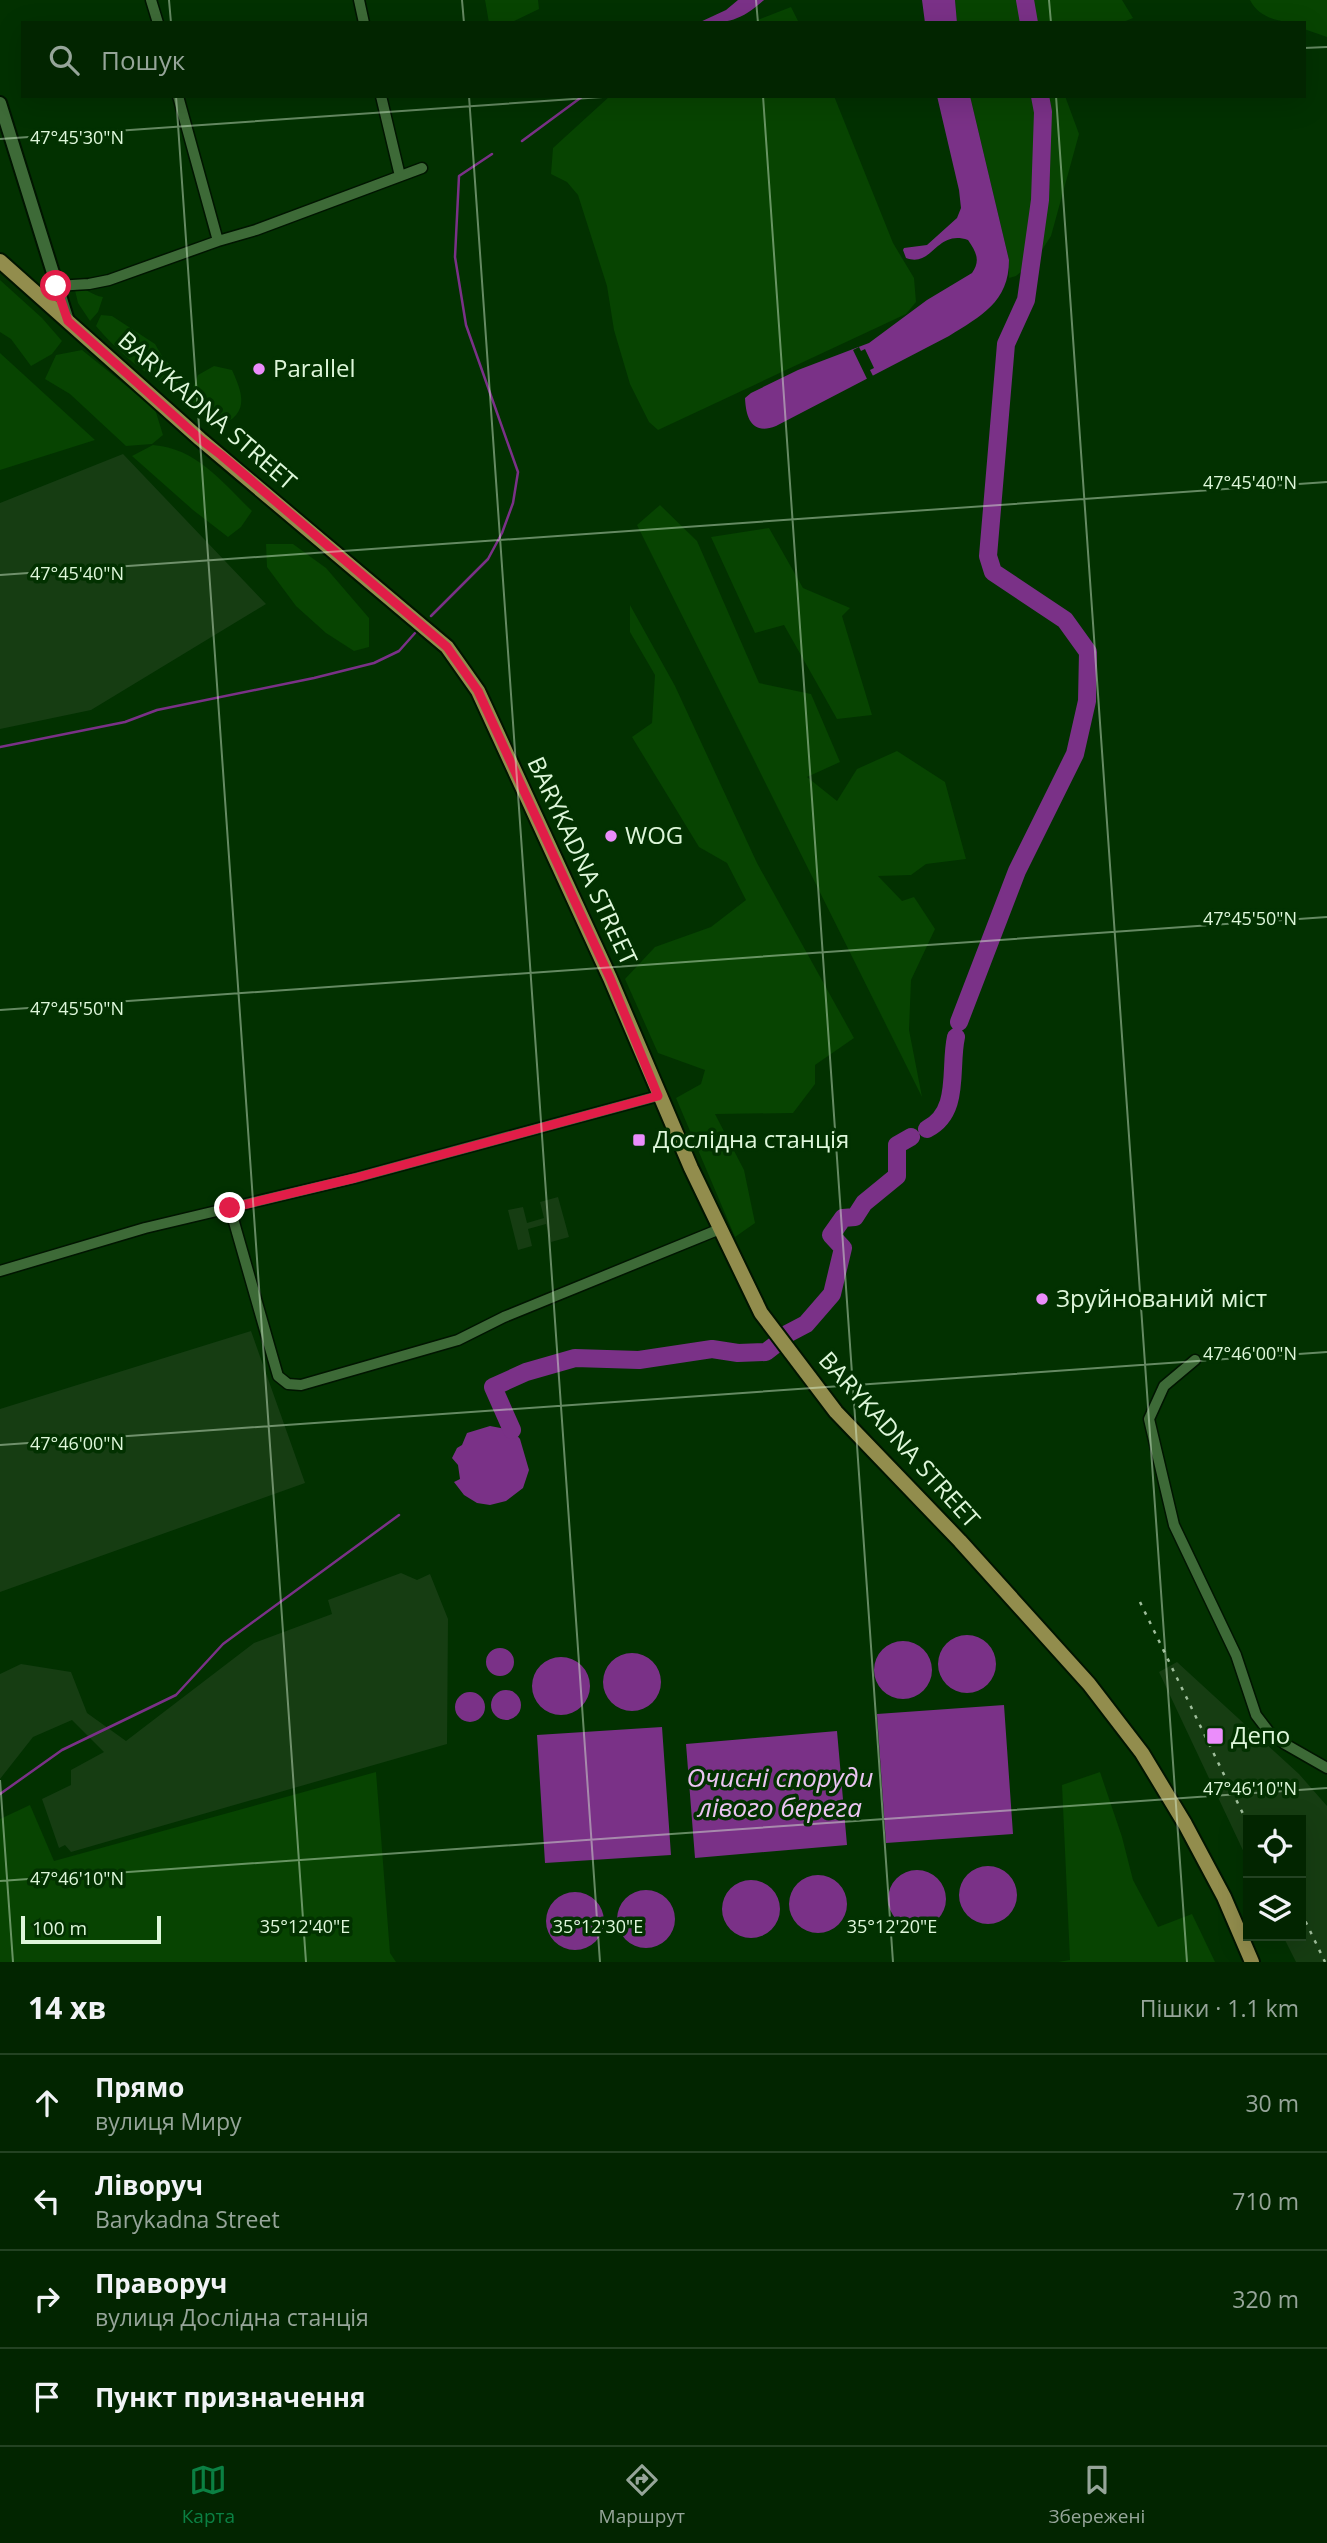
<!DOCTYPE html>
<html lang="uk">
<meta charset="utf-8">
<style>
:root{--surface:#022500;--page:#0c2d0a;--text:#f1f3f6;--muted:#96a599;--line:#234222;--accent:#0b8043}
body{margin:0;font-family:"Open Sans",sans-serif;background:var(--page);color:var(--text)}
.controls{position:absolute;right:21px;bottom:21px;display:grid;overflow:hidden;border-radius:0px;box-shadow:0 7px 28px #0002}
.controls button{width:63px;height:63px;display:grid;place-items:center;padding:0;border:0;border-bottom:2px solid var(--line);background:var(--surface);color:var(--text);font:35px sans-serif}
.scale{position:absolute;left:21px;bottom:18px;width:140px;box-sizing:border-box;padding-left:7px;border:4px solid #def7da;border-top:0;font-size:19px;line-height:24px;white-space:nowrap;color:#def7da;-webkit-text-stroke:5px #023100;paint-order:stroke}
.stop{position:absolute;width:21px;height:21px;margin:-16px;border:5px solid #e11d48;border-radius:50%;background:#fff}
.stop.end{background:#e11d48;border-color:#fff;box-shadow:0 2px 7px #0008}
.list{margin:0;padding:0;list-style:none}
h2{display:flex;justify-content:space-between;align-items:center;height:91px;margin:0;padding:0 28px;font-size:30px}
h2 small{font-size:23px;font-weight:400;color:var(--muted)}
.list li{display:grid;grid-template-columns:46px 1fr auto;gap:21px;align-items:center;box-sizing:border-box;height:98px;padding:0 28px;border-top:2px solid var(--line)}
.list b{display:block;font-size:26px;white-space:nowrap}
.list p{margin:0;font-size:23px;white-space:nowrap;color:var(--muted)}
.list em{font-size:23px;font-style:normal;color:var(--muted)}
.icon{flex:none;width:38px;height:38px;fill:none;stroke:currentColor;stroke-width:2;stroke-linecap:round;stroke-linejoin:round}
.map{position:relative;flex:none;width:1327px;height:1962px;overflow:hidden}
.search{position:absolute;background:var(--surface);box-shadow:0 7px 28px #0002;left:21px;right:21px;top:21px;height:77px;display:flex;align-items:center;gap:18px;box-sizing:border-box;padding:0 24px;border-radius:0px;color:var(--muted);font-size:26px}
.sheet{height:483px;background:var(--surface)}
nav{display:flex;justify-content:space-around;align-items:center;box-sizing:border-box;height:98px;border-top:2px solid var(--line);background:var(--surface);font-size:19px;color:var(--muted)}
nav a{display:grid;justify-items:center;gap:4px}
nav .on{color:var(--accent)}
.map>svg:first-child{display:block}
</style>
<div class="map">
<svg width="1327" height="1962" viewBox="0 0 1327 1962">
<rect width="100%" height="100%" fill="#023100"/>
<path fill="#163d12" d="M123,454L266,604L91,710L0,729V503Z
M558,1197L569,1237L551,1242L546,1224L528,1229L532,1246L518,1250L508,1210L523,1207L527,1223L544,1218L540,1202Z
M251,1331L305,1483L0,1592V1409Z
M401,1573L417,1580L430,1574L448,1619L447,1744L71,1852L65,1845L59,1848L42,1799L71,1785V1770L104,1752L72,1720L33,1737L0,1779V1674L21,1664L71,1672L87,1713L126,1741L254,1643L332,1614L328,1600Z
M1177,1662L1299,1774L1327,1806V1962H1296L1283,1936H1301V1820H1248V1861L1159,1672Z"/>
<path fill="#074401" d="M485,0H538L539,9L510,23H489Z
M955,0H1122L1133,18L1121,23H957Z
M1250,0H1327V37L1304,29V23C1284,23 1260,20 1250,0Z
M791,7L799,23H750Z
M610,96H834L893,243L914,278L916,302L906,314L658,430L649,422L630,384L614,330L607,286L578,195L567,182L551,174L553,148Z
M970,96H1065L1079,134L1051,236L1036,259L1016,276L1009,278V260Z
M0,280L42,318L62,341L52,354L31,366L11,339L0,332Z
M74,286C84,286 92,296 103,297L98,312L90,321L78,303Z
M101,315L112,316L155,344L163,358L183,377L173,388C145,375 116,350 96,326Z
M82,350L155,409L163,435L152,444L126,446L70,394L45,379L56,355Z
M0,353L95,440L0,470Z
M214,366L232,370C244,396 249,414 218,427L193,408L191,393L198,375Z
M153,445C196,448 222,482 252,511L241,527L228,537L193,510L132,456Z
M660,505L697,541L759,683L811,694L840,762L807,777L837,801L857,769L897,751L945,782L966,859L926,864L911,875L878,876L902,901L914,897L935,929L911,980L909,1030L922,1097L637,525Z
M769,528L803,588L850,608L842,616L872,715L837,719L784,625L755,633L711,537Z
M266,544H293L326,568L369,618V647L354,651L326,633L296,606L267,567Z
M630,605L675,686L757,863L854,1038L815,1065V1084L793,1113L715,1114L744,1170L755,1223L735,1237L676,1098L701,1084L705,1070L658,1053L625,979L655,947L711,927L746,900L727,863L699,847L632,737L652,723L655,675L630,632Z
M376,1772L390,1953L396,1962H0V1819L30,1805L54,1861Z
M1100,1772L1122,1837L1133,1880L1158,1927L1192,1914L1215,1962H1058L1070,1960L1062,1785Z"/>
<path fill="#7a3187" d="M738,0H764C740,21 729,23 698,23L726,10Z
M922,0H955L957,23H925Z
M937,96H970L1009,260C1009,302 981,316 949,336L776,426C753,435 746,420 745,398L751,393L798,370L869,343L927,300L972,273C981,260 976,252 968,240C936,229 933,268 906,258L903,250L904,248L927,245L957,218L961,208L959,190Z
M490,1426L512,1430L520,1439L529,1470L523,1488L506,1501L490,1505L477,1503L464,1495L454,1482L460,1479L458,1465L452,1458L457,1448L462,1445L467,1433Z
M938 1664a29 29 0 1 1 58 0a29 29 0 1 1-58 0Z
M874 1670a29 29 0 1 1 58 0a29 29 0 1 1-58 0Z
M486 1662a14 14 0 1 1 28 0a14 14 0 1 1-28 0Z
M603 1682a29 29 0 1 1 58 0a29 29 0 1 1-58 0Z
M532 1686a29 29 0 1 1 58 0a29 29 0 1 1-58 0Z
M491 1705a15 15 0 1 1 30 0a15 15 0 1 1-30 0Z
M455 1707a15 15 0 1 1 30 0a15 15 0 1 1-30 0Z
M1004,1705L1013,1834L886,1843L877,1714Z
M662,1727L671,1855L545,1863L537,1735Z
M837,1731L847,1845L695,1858L686,1744Z
M959 1895a29 29 0 1 1 58 0a29 29 0 1 1-58 0Z
M888 1899a29 29 0 1 1 58 0a29 29 0 1 1-58 0Z
M789 1904a29 29 0 1 1 58 0a29 29 0 1 1-58 0Z
M722 1909a29 29 0 1 1 58 0a29 29 0 1 1-58 0Z
M617 1919a29 29 0 1 1 58 0a29 29 0 1 1-58 0Z
M546 1921a29 29 0 1 1 58 0a29 29 0 1 1-58 0Z"/>
<path fill="#023100" d="M859,347L861,351L865,349L874,368L870,370L874,378L868,381L853,350Z"/>
<g fill="none" stroke-linecap="round" stroke-linejoin="round">
<path stroke="#7a3187" stroke-width="2.5" d="M522,141L583,96
M431,616L488,559L502,533L513,503L518,472L466,325L455,257L459,176L492,154
M0,747L125,722L157,710L314,678L374,663L399,651L415,633
M0,1794L62,1750L176,1695L223,1644L399,1515"/>
<path stroke="#7a3187" stroke-width="18" d="M1025,0L1029,23
M959,1022L1017,871L1075,754L1087,701L1088,652L1065,620L993,572L988,556L1006,344L1026,300L1040,200L1043,112L1040,96
M927,1129C961,1112 949,1068 956,1037
M787,1334L806,1324L832,1294L843,1248L831,1235L843,1218L855,1217L864,1203L897,1176V1145L911,1137
M512,1430L493,1387L526,1372L575,1358L639,1360L712,1349L738,1353L766,1352L775,1345"/>
<g stroke="#011500" stroke-width="13">
<path id="minor" d="M151,0L158,23
M359,0L364,23
M178,96L218,241
M381,96L400,176
M56,286L89,284L109,280L218,241L256,230L422,168
M230,1208L278,1376L288,1384L301,1385L458,1340L504,1317L720,1229
M0,1271L145,1228L355,1178L658,1096
M1195,1360L1164,1386L1149,1419L1174,1525L1236,1655L1256,1715L1269,1732L1285,1744L1327,1768"/>
</g>
<g stroke="#011500" stroke-width="16">
<path id="tertiary" d="M0,103L68,321"/>
</g>
<g stroke="#011500" stroke-width="18">
<path id="primary" d="M0,261L200,439L447,647L478,691L610,978L691,1168L761,1313L836,1412L960,1541L1089,1684L1142,1753L1185,1824L1224,1897L1252,1962"/>
</g>
<use href="#minor" stroke="#3d6a37" stroke-width="10"/>
<use href="#tertiary" stroke="#3d6a37" stroke-width="12"/>
<use href="#primary" stroke="#928d4d" stroke-width="14"/>
<path stroke="#9fbe9b" stroke-width="2.5" stroke-dasharray="3.5 7" stroke-linecap="butt" d="M1140,1602L1248,1824
M1301,1912L1325,1962"/>
</g>
<g fill="none" stroke-linecap="round" stroke-linejoin="round">
<path stroke="#e11d48" stroke-width="9" d="M56,286L68,321L200,439L221,455L447,647L478,691L610,978L658,1096L355,1178L230,1208"/>
</g>
<path fill="none" stroke="#def7da" stroke-width="2" stroke-opacity="0.45" d="M169,0L171,23M462,0L464,23M756,0L758,23M1049,0L1051,23M1304,48L1327,47M176,96L306,1962M469,96L600,1962M763,96L893,1962M1056,96L1187,1962M0,139L617,96M0,575L1327,482M0,1010L1327,917M0,1445L1327,1352M0,1780L13,1962M0,1881L1327,1788"/>
<g fill="#eb8dfb" stroke="#023100" stroke-width="2.5">
<circle cx="259" cy="369" r="7"/>
<circle cx="611" cy="836" r="7"/>
<rect x="632" y="1133" width="14" height="14" rx="3.5"/>
<circle cx="1042" cy="1299" r="7"/>
<rect x="1206" y="1727" width="18" height="18" rx="3.5"/>
</g>
<g text-anchor="middle" stroke-width="7" stroke-linejoin="round" paint-order="stroke">
<g font-size="24" fill="#def7da" stroke="#023100" text-anchor="start">
<text x="273" y="377">Parallel</text>
<text x="625" y="844">WOG</text>
<text x="653" y="1148">Дослідна станція</text>
<text x="1056" y="1307">Зруйнований міст</text>
<text x="1231" y="1744">Депо</text>
</g>
<g font-size="24" fill="#def7da" stroke="#023100">
<text transform="translate(207 411) rotate(41)" y="8">BARYKADNA STREET</text>
<text transform="translate(582 861) rotate(65)" y="8">BARYKADNA STREET</text>
<text transform="translate(899 1440) rotate(48)" y="8">BARYKADNA STREET</text>
</g>
<g font-size="26" font-style="italic" fill="#ebc5f2" stroke="#023100">
<text x="780" y="1787">Очисні споруди<tspan x="780" dy="30">лівого берега</tspan></text>
</g>
</g>
<g font-size="18" text-anchor="middle" fill="#def7da" stroke="#023100" stroke-width="7" stroke-linejoin="round" paint-order="stroke">
<text x="77" y="144">47°45'30"N</text>
<text x="1250" y="489">47°45'40"N</text>
<text x="77" y="580">47°45'40"N</text>
<text x="1250" y="925">47°45'50"N</text>
<text x="77" y="1015">47°45'50"N</text>
<text x="1250" y="1360">47°46'00"N</text>
<text x="77" y="1450">47°46'00"N</text>
<text x="1250" y="1795">47°46'10"N</text>
<text x="77" y="1885">47°46'10"N</text>
<text x="305" y="1933">35°12'40"E</text>
<text x="598" y="1933">35°12'30"E</text>
<text x="892" y="1933">35°12'20"E</text>
</g>
</svg>
<div class="controls">
<button><svg class="icon" aria-label="locate" viewBox="0 0 24 24"><circle cx="12" cy="12" r="6"/><path d="M12 2v4M12 18v4M2 12h4M18 12h4"/></svg></button>
<button><svg class="icon" aria-label="layers" viewBox="0 0 24 24"><path d="M12 4l9 5-9 5-9-5zM3 14l9 5 9-5"/></svg></button>
</div>
<div class="scale">100 m</div>
<div class="stop" style="left:56px;top:286px"></div>
<div class="stop end" style="left:230px;top:1208px"></div>
<div class="search"><svg class="icon" aria-label="search" viewBox="0 0 24 24"><circle cx="10" cy="10" r="6"/><path d="M15 15l6 6"/></svg>Пошук</div>
</div>
<section class="sheet">
<h2>14 хв<small>Пішки · 1.1 km</small></h2>
<ul class="list">
<li><svg class="icon" aria-label="ahead" viewBox="0 0 24 24"><path d="M12 20V5M6 11l6-6 6 6"/></svg><div><b>Прямо</b><p>вулиця Миру</p></div><em>30 m</em></li>
<li><svg class="icon" aria-label="left" viewBox="0 0 24 24"><path d="M17 20v-9H6M10 6l-5 5 5 5"/></svg><div><b>Ліворуч</b><p>Barykadna Street</p></div><em>710 m</em></li>
<li><svg class="icon" aria-label="right" viewBox="0 0 24 24"><path d="M7 20v-9h11M14 6l5 5-5 5"/></svg><div><b>Праворуч</b><p>вулиця Дослідна станція</p></div><em>320 m</em></li>
<li><svg class="icon" aria-label="arrive" viewBox="0 0 24 24"><path d="M6 21V4h12l-3 4 3 4H6"/></svg><div><b>Пункт призначення</b></div></li>
</ul>
</section>
<nav>
<a class="on"><svg class="icon" aria-label="map" viewBox="0 0 24 24"><path d="M3 6l6-2 6 2 6-2v14l-6 2-6-2-6 2zM9 4v14M15 6v14"/></svg>Карта</a>
<a><svg class="icon" aria-label="directions" viewBox="0 0 24 24"><path d="M12 3l9 9-9 9-9-9zM9 14v-3h6M13 9l2 2-2 2"/></svg>Маршрут</a>
<a><svg class="icon" aria-label="saved" viewBox="0 0 24 24"><path d="M7 4h10v16l-5-4-5 4z"/></svg>Збережені</a>
</nav>
